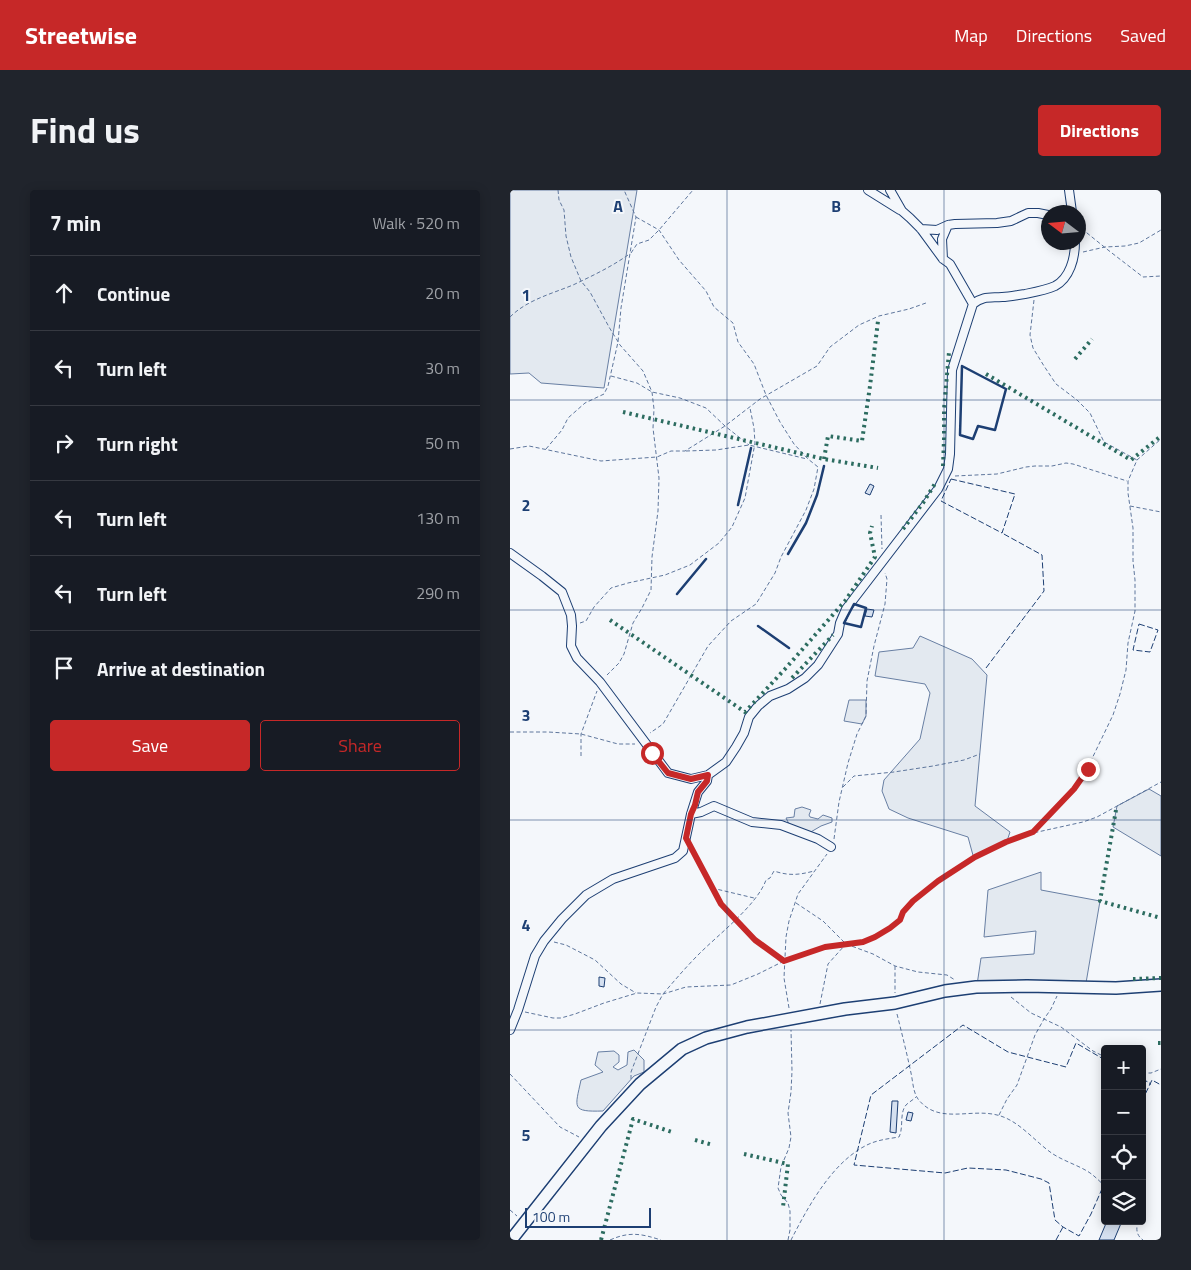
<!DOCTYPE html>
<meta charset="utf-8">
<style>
:root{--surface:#171b24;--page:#20242c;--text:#f1f3f6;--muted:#9ea1a6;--line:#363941;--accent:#c62828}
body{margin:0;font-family:"Titillium Web",sans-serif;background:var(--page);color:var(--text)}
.controls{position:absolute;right:15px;bottom:15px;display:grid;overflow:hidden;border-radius:5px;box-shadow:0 2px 12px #0003}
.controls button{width:45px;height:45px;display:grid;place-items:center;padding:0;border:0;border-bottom:1px solid var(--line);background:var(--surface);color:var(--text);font:25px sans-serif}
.compass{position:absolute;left:531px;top:15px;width:45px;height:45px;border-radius:50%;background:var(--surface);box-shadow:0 2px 12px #0003;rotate:286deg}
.scale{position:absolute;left:15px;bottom:12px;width:126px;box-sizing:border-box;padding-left:5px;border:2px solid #1d3f73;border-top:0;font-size:14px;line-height:18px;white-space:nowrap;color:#1d3f73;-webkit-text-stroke:4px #f4f7fb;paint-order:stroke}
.stop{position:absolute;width:15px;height:15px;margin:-11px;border:4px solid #c62828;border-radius:50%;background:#fff}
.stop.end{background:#c62828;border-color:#fff;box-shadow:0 1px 5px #0008}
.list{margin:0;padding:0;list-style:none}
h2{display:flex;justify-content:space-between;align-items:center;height:65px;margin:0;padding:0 20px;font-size:21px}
h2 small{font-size:16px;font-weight:400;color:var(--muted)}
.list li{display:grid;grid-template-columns:32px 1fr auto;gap:15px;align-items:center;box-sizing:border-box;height:75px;padding:0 20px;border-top:1px solid var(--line)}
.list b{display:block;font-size:19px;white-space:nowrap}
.list em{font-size:16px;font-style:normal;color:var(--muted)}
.actions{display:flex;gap:10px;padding:15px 20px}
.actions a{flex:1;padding:11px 0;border:1px solid var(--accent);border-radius:5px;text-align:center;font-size:18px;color:var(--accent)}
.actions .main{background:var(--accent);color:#fff}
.icon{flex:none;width:28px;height:28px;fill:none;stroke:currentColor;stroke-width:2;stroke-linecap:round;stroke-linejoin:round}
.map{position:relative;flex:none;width:651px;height:1050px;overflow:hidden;border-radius:5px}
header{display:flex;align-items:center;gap:30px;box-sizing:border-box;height:70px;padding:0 25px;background:var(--accent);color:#fff}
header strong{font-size:24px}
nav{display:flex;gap:28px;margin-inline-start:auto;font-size:18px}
.intro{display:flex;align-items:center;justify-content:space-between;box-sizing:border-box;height:120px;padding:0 30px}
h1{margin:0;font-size:35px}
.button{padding:12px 22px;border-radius:5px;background:var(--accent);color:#fff;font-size:18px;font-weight:700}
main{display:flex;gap:30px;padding:0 30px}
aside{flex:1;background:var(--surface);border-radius:5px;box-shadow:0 2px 12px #0003}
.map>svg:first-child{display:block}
</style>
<header>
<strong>Streetwise</strong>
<nav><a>Map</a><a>Directions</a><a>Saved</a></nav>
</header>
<div class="intro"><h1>Find us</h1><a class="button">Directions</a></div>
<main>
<aside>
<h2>7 min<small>Walk · 520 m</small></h2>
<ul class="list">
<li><svg class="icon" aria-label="ahead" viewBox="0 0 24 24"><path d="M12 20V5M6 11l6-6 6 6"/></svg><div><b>Continue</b></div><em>20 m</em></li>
<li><svg class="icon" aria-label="left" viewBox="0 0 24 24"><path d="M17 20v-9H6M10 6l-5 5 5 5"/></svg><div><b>Turn left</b></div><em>30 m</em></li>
<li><svg class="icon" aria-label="right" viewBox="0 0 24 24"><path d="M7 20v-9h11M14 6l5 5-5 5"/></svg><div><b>Turn right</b></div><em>50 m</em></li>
<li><svg class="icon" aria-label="left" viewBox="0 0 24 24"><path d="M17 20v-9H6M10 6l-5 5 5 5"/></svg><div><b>Turn left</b></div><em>130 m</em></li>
<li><svg class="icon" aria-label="left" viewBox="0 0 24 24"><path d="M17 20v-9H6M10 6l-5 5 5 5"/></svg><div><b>Turn left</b></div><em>290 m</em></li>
<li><svg class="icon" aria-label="arrive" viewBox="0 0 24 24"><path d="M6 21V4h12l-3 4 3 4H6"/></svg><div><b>Arrive at destination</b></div></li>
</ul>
<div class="actions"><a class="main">Save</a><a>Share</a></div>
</aside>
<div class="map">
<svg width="651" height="1050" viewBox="0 0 651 1050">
<rect width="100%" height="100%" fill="#f4f7fb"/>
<path fill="#e3e9f0" stroke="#687fa3" d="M0,0H127L94,198L31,193L19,183L0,184Z
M410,446L462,469L477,485L465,616L500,642L496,654L464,669L458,647L398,628L379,619L372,601L374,590L410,549L420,503L415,494L365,486L369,462L403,458Z
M339,510H356V526L352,534L334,531Z
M639,599L651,606V666L603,637L607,616Z
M292,617L301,620L299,625L300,627L308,629L313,625L322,628V632L311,636L299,643L280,636L276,628L284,627L285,619Z
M531,682V700L590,711L576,793L467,795L471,768L524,764L526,741L474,747L478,700Z
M124,860L134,870V882L124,886L93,921C61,922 65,918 71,890L93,882L85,875L88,862L104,861L109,865V872L103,877L108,880L117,875L118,862Z"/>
<path fill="#d5e0f0" stroke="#1d3f73" d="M360,294L364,296L360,305L355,303Z
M357,419L364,420L362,427L355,426Z
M89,787L95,788L94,797L89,796Z
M382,911H388L386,943L380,942Z
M398,922L403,923L401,931L396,930Z
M597,1031H612L604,1050H589Z"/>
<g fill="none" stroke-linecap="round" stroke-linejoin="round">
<g stroke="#1d3f73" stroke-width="10">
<path id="street" d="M358,0L390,20
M559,0L562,22
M411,39L427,40L438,35
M433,69L432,49L438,35L445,34L487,33L501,31L518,23H528L538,25
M463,114C473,106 480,108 492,107C500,107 507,105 515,104C525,102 536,100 545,96C560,88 565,68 565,52
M0,363L32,386L52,402L61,425L62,436L61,456L67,468L90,492L158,583L181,589L198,585
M181,624L191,622L204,616L242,632L271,635L308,649L321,657
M0,840L8,820L25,766L34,751L52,729L76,705L103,689L165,668L173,661L181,624L188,602L197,591L198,585L216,572L226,557L234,543L239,527L248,516L260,506L278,499L295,488L308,475L328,444L330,433L336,419L428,299L438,279L440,264L442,180L463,114L440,74L433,69L411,39L400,28L392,21L380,0"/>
</g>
<g stroke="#1d3f73" stroke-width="14">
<path id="secondary" d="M1,1050L91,936L130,894L172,859L196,848L237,837L335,819L385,813L435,801L466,797L517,796L606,798L651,795"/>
</g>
<path stroke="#5e769c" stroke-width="1" stroke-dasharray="4 2.5" stroke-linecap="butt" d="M48,0L49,10L54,20L56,46L61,67L71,91L80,102L99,137L110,155L133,181L142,202L144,219L143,238L149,288L148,321L142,367L141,400L132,418L123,433L114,464L109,473L97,485
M126,27L149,40L169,70L196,101L204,117L223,133L228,152L244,174L256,205L270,232L284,254L298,269L308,277L304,299L296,320L271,367L265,383L246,414L221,431L198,456L153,534L140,543
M568,33L577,43L598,60L633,87L651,86
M573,62L595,57L615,56L629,53L651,40
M121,63L127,54L139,50L149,40L183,0
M524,110L520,145L523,158L534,176L546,194L567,210L580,223L594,252L627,270
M0,127C17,110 41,104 63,95C82,86 101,77 118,65
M101,186L127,193L142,202L170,208L196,218L215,236L239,255
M0,259L19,256L91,271L147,267L161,261H175L215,236L250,209L307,176L320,157L349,135L369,126L399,119L416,113
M36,259L52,240L58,228L75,213L94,204L98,196L108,152L111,118L126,27L114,0
M176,261L206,260L239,255L297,269
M445,286L487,284L516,277L525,276H542L556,273L563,274L617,291
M620,316L651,322
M371,325L372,359
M70,433L76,431L84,417L101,398L118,393L155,385L180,375L209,353L222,337L235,308L245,253L244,238L240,218
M0,542H38L71,544L108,554H125
M71,566V544L87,501
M333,597L344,586L384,582L423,576L454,570L470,564
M523,642L564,599L577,579L603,525L610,504L616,480L618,453L625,421V390L623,371V338L618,303V291L627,270L651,249
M324,649L329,612L338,573L347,544L356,526L357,491L364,456L375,414L377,389L375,383
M182,660L211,714L245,750L274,771
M202,698L244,708
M286,713L313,731L336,754L363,764L385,776L408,782L437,785L445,790
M44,752L56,755L85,770L111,794L126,803
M385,776V803
M501,807L521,823L551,837L583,861L595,867
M310,814L318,774L335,755
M279,818L274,788L276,747L279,731L288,704L317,664
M15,822L43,828H51L65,824L94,813L127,803L153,804C165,790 176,777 189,764C209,744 247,715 256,690L260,688L264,681C279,686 289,685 304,681
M387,824C392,844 397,864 401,883C403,892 403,902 408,909C428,935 460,918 487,925C509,930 525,952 543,964C554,971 567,975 577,981C584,985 589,991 595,996
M632,883H641L651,879
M0,884L50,937L69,947
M121,889V882L146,817L153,804L176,797L221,795L248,784L280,768L315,757L353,752L365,747L380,738L390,729L393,723L403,711L429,691L465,667L496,653L523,643L573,632L587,627L651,592
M489,925L497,909L507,895L525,845L534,829L541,819L547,806
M0,1020L7,1026
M628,1031C626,1039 626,1045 633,1050
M100,1050C120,1041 132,1044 151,1050
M278,1050L280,1040V1021L278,1013L271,1005L268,998L271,977L279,958L281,947L278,923L281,902L282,881L281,840
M281,1050C298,1017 321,974 355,956C366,950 377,949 389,947C394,937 389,924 396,915C399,912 403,910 406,907"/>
<use href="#street" stroke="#f4f7fb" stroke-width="8"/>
<use href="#secondary" stroke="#f4f7fb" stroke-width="11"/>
<path stroke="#2c6c60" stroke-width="4" stroke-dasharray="2.5 4" stroke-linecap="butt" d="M565,169L582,149
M476,184L621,270L651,246
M113,222L314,269L368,278
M314,269L318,246L352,251L360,196L368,131
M433,276L434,249V219L439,162
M393,339L413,313L426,292
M100,430L235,522L275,479L335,411L365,367L360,343L362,336
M282,488L323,445
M606,620L590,711L651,728
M623,789L651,788
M648,853H651
M185,950L203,955
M234,964L278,974L273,1017
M91,1050L123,929L162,942"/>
<path stroke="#1d3f73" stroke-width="1" stroke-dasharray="6 2.5" stroke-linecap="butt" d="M441,289L505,304L492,343L431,311Z
M629,434L648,440L640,462L623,460Z
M476,478L534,401L532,365L492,343
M595,870L566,853L556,877L498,862L453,835L361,905L344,975L435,983L458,978L496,980L531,989L539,993L545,1030L553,1037L569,1046L581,1024L595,992
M632,889L640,893V895
M632,911L642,890L651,895
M546,1050L553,1037L555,1038"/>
<path stroke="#1d3f73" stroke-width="2.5" d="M452,176L496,199L485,240L468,236L463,249L450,245Z
M228,315L241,258
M278,364L296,333L307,305L314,276
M167,404L196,369
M344,414L356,418L351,437L334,433Z
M248,436L279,458"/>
</g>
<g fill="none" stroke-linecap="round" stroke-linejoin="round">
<path stroke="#c62828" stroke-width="6" d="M142,563L158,583L181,589L198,585L197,591L188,602L185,615L181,624L176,648L211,714L245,750L274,771L315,757L353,752L365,747L380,738L390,730L393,722L403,711L428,691L465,667L496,652L523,642L564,599L578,579"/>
</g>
<path fill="none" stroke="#1d3f73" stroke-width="1" stroke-opacity="0.55" d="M217,0V1050M434,0V1050M0,210H651M0,420H651M0,630H651M0,840H651"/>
<g font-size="16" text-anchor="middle" font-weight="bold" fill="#1d3f73" stroke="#f4f7fb" stroke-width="4" stroke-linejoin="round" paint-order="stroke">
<text x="108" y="22">A</text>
<text x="326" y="22">B</text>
<text x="16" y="111">1</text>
<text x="16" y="321">2</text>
<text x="16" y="531">3</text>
<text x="16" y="741">4</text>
<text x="16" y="951">5</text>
</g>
</svg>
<div class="controls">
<button>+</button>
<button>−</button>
<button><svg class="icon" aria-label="locate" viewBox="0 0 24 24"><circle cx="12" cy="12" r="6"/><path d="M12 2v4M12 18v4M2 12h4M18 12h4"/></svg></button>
<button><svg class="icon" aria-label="layers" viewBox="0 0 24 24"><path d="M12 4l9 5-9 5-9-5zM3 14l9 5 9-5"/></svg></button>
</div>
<svg class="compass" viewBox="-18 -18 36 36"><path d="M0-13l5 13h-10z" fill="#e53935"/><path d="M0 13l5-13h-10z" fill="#9ea1a6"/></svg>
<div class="scale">100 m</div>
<div class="stop" style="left:142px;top:563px"></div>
<div class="stop end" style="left:578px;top:579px"></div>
</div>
</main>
